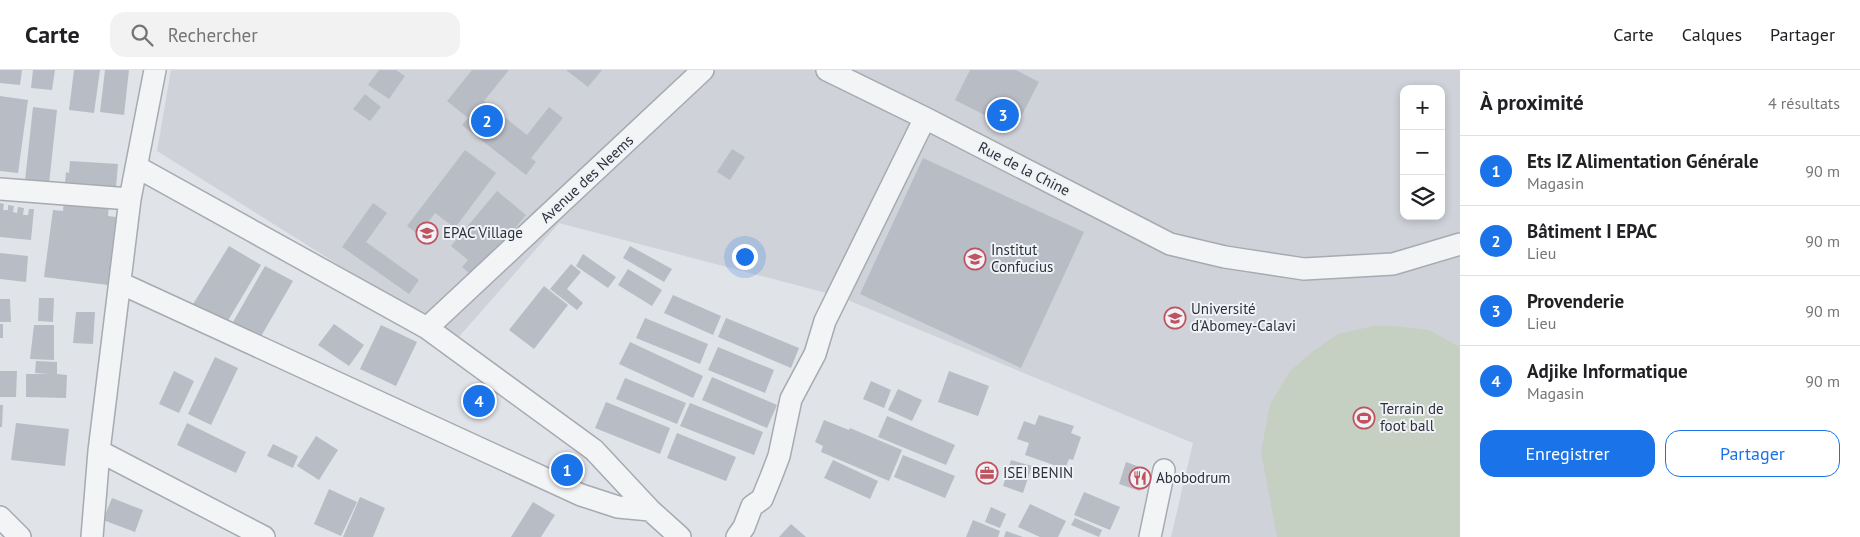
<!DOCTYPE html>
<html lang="fr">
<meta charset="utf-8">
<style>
:root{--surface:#fff;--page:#f2f2f2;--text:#202124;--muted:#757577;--line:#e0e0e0;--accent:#1a73e8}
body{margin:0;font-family:"PT Sans",sans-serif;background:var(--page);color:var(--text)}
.controls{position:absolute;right:15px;top:15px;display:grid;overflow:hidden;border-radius:10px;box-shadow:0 2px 8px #0003}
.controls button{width:45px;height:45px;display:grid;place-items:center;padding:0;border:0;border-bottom:1px solid var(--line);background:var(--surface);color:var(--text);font:25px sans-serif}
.you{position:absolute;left:744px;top:186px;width:18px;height:18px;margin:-12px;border:4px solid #fff;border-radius:50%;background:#1a73e8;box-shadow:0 0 0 8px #1a73e833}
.badge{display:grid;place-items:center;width:32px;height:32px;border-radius:50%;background:var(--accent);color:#fff;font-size:16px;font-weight:700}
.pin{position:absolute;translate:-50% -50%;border:2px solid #fff;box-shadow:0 1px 5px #0006}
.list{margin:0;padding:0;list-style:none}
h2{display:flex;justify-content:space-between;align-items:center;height:65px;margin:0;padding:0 20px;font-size:21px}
h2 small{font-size:16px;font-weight:400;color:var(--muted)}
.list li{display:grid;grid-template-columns:32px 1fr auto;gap:15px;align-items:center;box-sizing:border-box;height:70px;padding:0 20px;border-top:1px solid var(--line)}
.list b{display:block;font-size:19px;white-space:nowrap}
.list p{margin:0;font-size:16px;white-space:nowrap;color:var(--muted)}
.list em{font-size:16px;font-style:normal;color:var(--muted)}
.actions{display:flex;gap:10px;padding:15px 20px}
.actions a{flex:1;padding:11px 0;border:1px solid var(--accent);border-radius:15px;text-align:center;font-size:18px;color:var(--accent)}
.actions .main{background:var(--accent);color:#fff}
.icon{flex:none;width:28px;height:28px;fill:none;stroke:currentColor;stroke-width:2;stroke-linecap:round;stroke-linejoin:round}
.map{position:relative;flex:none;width:1460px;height:467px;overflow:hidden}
header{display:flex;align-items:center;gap:30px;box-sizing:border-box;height:70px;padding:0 25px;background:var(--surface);border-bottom:1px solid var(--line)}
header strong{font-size:24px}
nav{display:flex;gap:28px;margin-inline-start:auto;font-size:18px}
.search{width:350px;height:45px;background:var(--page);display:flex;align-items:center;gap:12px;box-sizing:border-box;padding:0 18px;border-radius:15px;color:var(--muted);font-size:19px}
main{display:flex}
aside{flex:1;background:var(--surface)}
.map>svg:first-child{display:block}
</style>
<header>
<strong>Carte</strong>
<div class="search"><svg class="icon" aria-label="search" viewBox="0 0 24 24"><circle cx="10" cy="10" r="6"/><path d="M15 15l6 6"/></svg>Rechercher</div>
<nav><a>Carte</a><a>Calques</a><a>Partager</a></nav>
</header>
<main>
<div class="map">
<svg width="1460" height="467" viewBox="0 0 1460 467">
<rect width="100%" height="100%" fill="#e0e3e8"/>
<path fill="#cfd2d9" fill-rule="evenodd" d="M171,0H1460V467H1171L1193,373L838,226L559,153L457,269L157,81ZM1404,19H1441V146H1404Z"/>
<path fill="#c6d0c2" d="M1373,256H1395L1429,260L1460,277V467H1277L1261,382L1270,334L1290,301L1312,282L1338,264Z"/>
<path fill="#b8bcc4" d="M0,0H22L20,15L0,13Z
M33,0H55L52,20L31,18Z
M74,0H100L94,43L69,40Z
M105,0H129L124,45L100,42Z
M379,0H396L405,6L389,29L368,15Z
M472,0H509L484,31L527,65L549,37L563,48L531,88L536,92L526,105L462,55L468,48L447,31Z
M566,0H602L588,17Z
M970,0H1016L1039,12L1014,60L955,30Z
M365,24L381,37L370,51L353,39Z
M0,26L28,30L18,103L0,101Z
M33,37L57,40L49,114L25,111Z
M732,79L745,87L730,110L717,102Z
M465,80L496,103L455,158L435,143L419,165L407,156Z
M923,88L1084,162L1021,298L860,224Z
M70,91L118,94L116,117L65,113L66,102L69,103Z
M497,121L526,145L474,207L462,197L468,190L451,176Z
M64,129L109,135L108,146L116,147L108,215L44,207L53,140L63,141Z
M0,133L4,134L3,140H8V135L14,136L13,142L17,143L18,137L24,138L23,145H28L29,139H34L31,170L0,167Z
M373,133L387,143L366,172L419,210L409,224L342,177Z
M229,176L261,195L223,259L190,239Z
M630,176L672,199L664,212L623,188Z
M0,183L28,186L26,212L0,209Z
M583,184L616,207L608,218L576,196Z
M571,194L581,202L567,219L583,233L577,240L550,219Z
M265,196L293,211L256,275L229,259Z
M628,199L662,220L652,236L618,215Z
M544,216L568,235L534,279L509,260Z
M673,225L721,246L713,265L664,243Z
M39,228H54L53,252L38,251Z
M0,229H10L11,252H0Z
M76,242H95L93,274L73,273Z
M645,248L708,274L700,294L636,268Z
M726,248L799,278L791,298L718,267Z
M0,254H3V268H0Z
M334,254L364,275L349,296L318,275Z
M34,255H54V290L30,289Z
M381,255L417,272L396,316L360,299Z
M630,272L703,306L693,328L619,294Z
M718,277L774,300L765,323L708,300Z
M215,287L238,298L211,355L188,344Z
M36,291L57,292V304L67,305L66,328L26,327V304H49L35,303Z
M0,301H17L16,327H0Z
M174,301L194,311L179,343L159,334Z
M949,301L989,316L978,346L938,332Z
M712,307L777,335L767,358L702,330Z
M625,308L686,333L677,354L616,329Z
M871,311L891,320L884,338L863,329Z
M898,319L922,330L912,351L888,340Z
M606,332L670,358L660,384L595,358Z
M690,333L763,362L754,385L680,356Z
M0,335H3L2,357H0Z
M1039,345L1074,356L1071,363L1081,367L1073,390L1069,389L1065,399L1025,385L1029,373L1017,369L1024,351L1035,355Z
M887,346L955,375L946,395L878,367Z
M824,350L849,360L850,358L902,380L889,411L821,382L823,376L815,372Z
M16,353L69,359L65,396L11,390Z
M187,353L246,382L236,403L177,375Z
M677,363L736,387L726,411L667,388Z
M316,366L338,380L319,410L297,396Z
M273,374L298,386L293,398L267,386Z
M903,385L955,406L945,428L894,407Z
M833,390L878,411L870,429L824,408Z
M1011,390L1032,396L1023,423L1003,416Z
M1126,392L1148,400L1140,421L1119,414Z
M329,419L357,432L341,466L314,454Z
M1084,422L1120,437L1110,460L1074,445Z
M360,427L385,438L373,467H343Z
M112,428L143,440L135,462L103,450Z
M533,432L555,445L541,467H511Z
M1030,434L1066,451L1058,467H1040L1018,457Z
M991,437L1006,444L1000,458L985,452Z
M1075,448L1102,460L1099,467L1071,455Z
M973,450L1000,461L998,467H966Z
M791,454L806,467H779Z
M1006,461L1023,467H1004Z"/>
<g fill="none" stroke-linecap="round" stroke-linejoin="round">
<g stroke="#a6aab1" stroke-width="24">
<path id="minor" d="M827,0L925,48L1170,174L1225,187L1304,199L1393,194L1460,174
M137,97L427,258L594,380L650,440L680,467
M0,119L130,129
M120,213L581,425L618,437L650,440
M427,258L703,0
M99,381L264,467
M0,447L20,467
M92,467L99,381L130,129L155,0
M737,467L744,457L752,436L762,429L771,407L779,386L791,329L815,284L825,251L925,48
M1150,467L1164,400"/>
</g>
<use href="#minor" stroke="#f3f4f6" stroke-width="21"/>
</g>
<defs>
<g id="university-ring" transform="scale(1.125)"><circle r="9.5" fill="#f0f2f5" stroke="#bf5360" stroke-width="1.5"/><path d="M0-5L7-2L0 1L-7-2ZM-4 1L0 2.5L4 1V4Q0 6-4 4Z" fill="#bf5360"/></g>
<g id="stadium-ring" transform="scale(1.125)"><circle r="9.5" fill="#f0f2f5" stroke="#bf5360" stroke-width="1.5"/><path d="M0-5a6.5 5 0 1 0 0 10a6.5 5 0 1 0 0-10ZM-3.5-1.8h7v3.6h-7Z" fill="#bf5360"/></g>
<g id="office-ring" transform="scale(1.125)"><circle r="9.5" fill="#f0f2f5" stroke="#bf5360" stroke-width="1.5"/><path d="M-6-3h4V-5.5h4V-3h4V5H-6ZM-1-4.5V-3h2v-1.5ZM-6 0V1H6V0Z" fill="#bf5360"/></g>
<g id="restaurant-ring" transform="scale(1.125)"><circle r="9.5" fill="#f0f2f5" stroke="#bf5360" stroke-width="1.5"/><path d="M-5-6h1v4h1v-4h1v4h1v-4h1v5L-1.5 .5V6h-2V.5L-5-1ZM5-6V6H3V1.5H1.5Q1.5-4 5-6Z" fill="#bf5360"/></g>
</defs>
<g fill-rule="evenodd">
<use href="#university-ring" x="427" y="163"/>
<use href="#university-ring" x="975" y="189"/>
<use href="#university-ring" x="1175" y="248"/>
<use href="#stadium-ring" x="1364" y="348"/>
<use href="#office-ring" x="987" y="403"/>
<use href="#restaurant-ring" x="1140" y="408"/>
</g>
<g text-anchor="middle" stroke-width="4" stroke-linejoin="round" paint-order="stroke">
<g font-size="15" fill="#2b313d" stroke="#f0f2f5">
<text transform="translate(1024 99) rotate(27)" y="5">Rue de la Chine</text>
<text transform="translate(587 109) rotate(-43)" y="5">Avenue des Neems</text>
</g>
<g font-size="15" fill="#2b313d" stroke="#f0f2f5" text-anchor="start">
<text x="443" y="168">EPAC Village</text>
<text x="991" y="185">Institut<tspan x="991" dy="17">Confucius</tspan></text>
<text x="1191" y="244">Université<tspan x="1191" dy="17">d'Abomey-Calavi</tspan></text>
<text x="1380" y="344">Terrain de<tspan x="1380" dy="17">foot ball</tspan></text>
<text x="1003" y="408">ISEI BENIN</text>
<text x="1156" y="413">Abobodrum</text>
</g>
</g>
</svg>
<div class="controls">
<button>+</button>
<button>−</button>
<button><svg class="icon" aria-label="layers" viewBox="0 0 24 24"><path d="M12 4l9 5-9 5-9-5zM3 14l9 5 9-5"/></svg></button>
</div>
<div class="you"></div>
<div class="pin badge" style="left:567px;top:400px">1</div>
<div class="pin badge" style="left:487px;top:51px">2</div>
<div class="pin badge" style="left:1003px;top:45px">3</div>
<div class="pin badge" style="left:479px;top:331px">4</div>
</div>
<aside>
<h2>À proximité<small>4 résultats</small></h2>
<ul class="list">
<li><span class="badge">1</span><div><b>Ets IZ Alimentation Générale</b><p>Magasin</p></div><em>90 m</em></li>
<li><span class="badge">2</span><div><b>Bâtiment I EPAC</b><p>Lieu</p></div><em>90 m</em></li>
<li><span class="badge">3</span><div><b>Provenderie</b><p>Lieu</p></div><em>90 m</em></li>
<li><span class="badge">4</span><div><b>Adjike Informatique</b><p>Magasin</p></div><em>90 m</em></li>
</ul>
<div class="actions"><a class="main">Enregistrer</a><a>Partager</a></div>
</aside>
</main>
